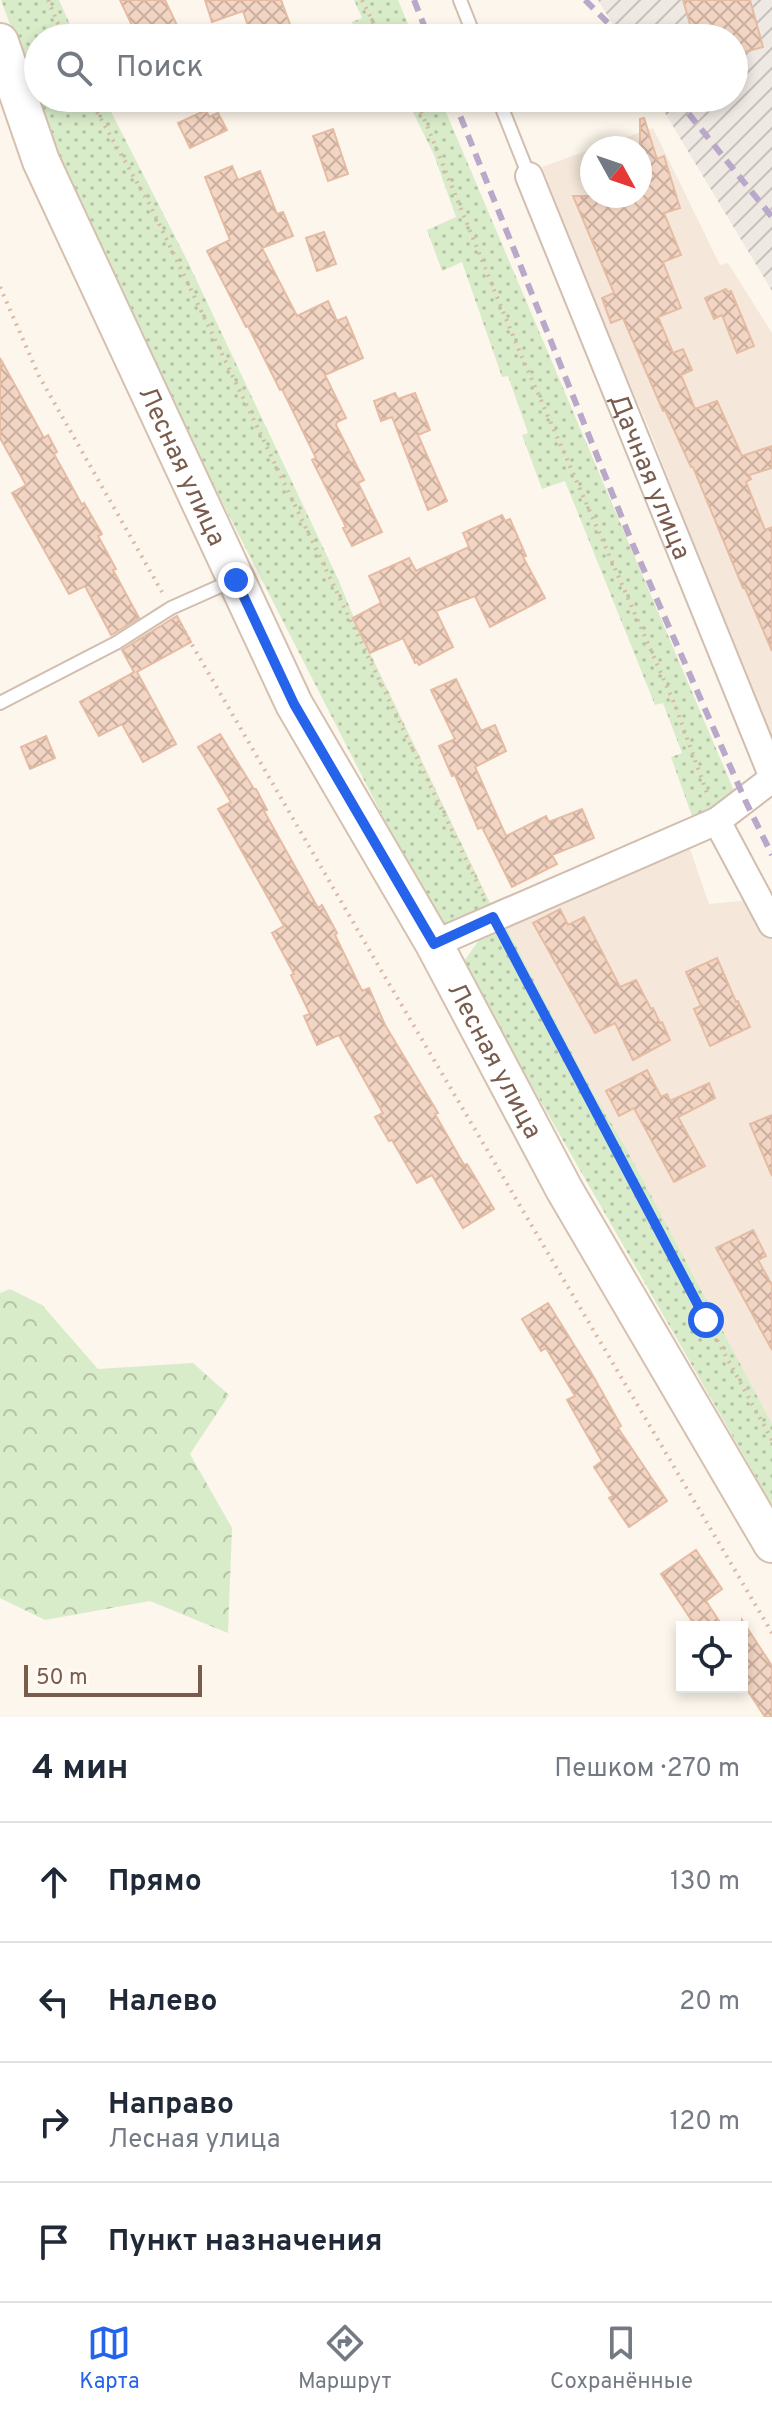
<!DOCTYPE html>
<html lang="ru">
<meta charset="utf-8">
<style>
:root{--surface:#fff;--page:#f6f6f7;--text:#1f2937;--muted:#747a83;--line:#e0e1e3;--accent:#2563eb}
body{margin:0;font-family:Overpass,sans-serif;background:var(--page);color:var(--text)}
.controls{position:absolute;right:24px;bottom:24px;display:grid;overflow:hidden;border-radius:0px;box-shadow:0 4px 12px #0003}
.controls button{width:72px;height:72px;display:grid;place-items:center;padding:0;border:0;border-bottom:2px solid var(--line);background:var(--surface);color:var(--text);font:40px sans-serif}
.compass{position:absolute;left:580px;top:136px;width:72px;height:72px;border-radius:50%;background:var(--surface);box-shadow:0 4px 12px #0003;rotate:130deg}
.scale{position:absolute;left:24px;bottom:20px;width:178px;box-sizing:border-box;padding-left:8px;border:4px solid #7a5c4d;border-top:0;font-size:22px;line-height:28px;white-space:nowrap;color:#7a5c4d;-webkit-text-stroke:6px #fffaf3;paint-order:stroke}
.stop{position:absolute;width:24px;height:24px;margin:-18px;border:6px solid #2563eb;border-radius:50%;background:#fff}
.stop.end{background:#2563eb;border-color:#fff;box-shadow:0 2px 8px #0008}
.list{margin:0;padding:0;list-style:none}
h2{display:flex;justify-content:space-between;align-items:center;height:104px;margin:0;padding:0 32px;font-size:34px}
h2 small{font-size:26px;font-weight:400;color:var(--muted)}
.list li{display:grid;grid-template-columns:52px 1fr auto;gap:24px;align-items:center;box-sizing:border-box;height:120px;padding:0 32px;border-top:2px solid var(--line)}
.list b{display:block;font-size:30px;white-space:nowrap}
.list p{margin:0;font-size:26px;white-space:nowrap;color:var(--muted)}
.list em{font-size:26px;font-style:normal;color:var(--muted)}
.icon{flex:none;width:44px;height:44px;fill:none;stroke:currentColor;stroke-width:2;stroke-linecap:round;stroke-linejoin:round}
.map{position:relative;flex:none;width:772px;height:1717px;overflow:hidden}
.search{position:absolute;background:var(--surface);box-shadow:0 4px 12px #0003;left:24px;right:24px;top:24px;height:88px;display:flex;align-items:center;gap:20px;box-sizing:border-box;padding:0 28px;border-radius:44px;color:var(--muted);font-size:30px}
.sheet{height:584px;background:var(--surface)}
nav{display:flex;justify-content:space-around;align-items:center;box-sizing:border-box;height:112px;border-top:2px solid var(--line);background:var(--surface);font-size:22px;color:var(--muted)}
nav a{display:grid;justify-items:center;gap:4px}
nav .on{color:var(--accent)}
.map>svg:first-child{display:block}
</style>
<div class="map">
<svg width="772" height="1717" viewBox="0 0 772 1717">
<defs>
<pattern id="industrial-furrows" width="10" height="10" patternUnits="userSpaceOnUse" patternTransform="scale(2)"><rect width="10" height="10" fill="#efe9e4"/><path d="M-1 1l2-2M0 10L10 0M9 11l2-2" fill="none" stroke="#c7c0bb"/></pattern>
<pattern id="grass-dots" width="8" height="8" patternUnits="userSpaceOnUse" patternTransform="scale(2)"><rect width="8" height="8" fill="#d8ecc9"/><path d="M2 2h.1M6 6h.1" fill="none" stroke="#b4c2a5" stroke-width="1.8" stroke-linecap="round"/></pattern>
<pattern id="forest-crowns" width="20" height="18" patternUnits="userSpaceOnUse" patternTransform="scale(2)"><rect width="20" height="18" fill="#d8ecc9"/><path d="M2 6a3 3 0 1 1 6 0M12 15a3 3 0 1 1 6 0" fill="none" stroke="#b4c2a5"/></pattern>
<pattern id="building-cross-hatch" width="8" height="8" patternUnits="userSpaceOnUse" patternTransform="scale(2)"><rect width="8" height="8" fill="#f3d5c3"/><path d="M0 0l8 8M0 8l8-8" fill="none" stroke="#cab0a1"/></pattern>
</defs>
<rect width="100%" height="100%" fill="#fdf6ec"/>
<path fill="#f5e8da" d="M653,128L720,265L728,263L772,333V736L710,592L697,552L648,426L604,325L542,167L592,149V196H640V148H596Z
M689,846L709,904L749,900L772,941V1424L625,1146L592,1091L505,925Z"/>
<path fill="url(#industrial-furrows)" d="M598,0H772V291L656,98H734V38H621Z"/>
<path fill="url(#grass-dots)" d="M1,0H59L76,38H38V98H104L187,260L338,579L359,630L490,903L693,819L671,757L682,753L663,703L655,705L565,481L542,489L522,435L528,433L508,376L502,377L462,262L442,271L427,230L456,217L434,155L413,112L401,108L397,98H440L737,798L697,822L451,930L443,927L434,917L196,451L62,167Z
M354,0H398L414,38H357L352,22L362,18Z
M505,925L592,1091L625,1146L772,1424V1505L462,964L479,940Z"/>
<path fill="url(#forest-crowns)" d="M10,1289L42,1305L98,1369L193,1363L229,1395L190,1454L232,1528L228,1633L150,1601L45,1620L0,1598V1293Z"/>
<path fill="url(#building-cross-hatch)" stroke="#e6bba3" stroke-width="2" d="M120,0H165L183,38H138Z
M205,0H281L295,38H252L243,11L212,22Z
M683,0H750L763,47L734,55V38H694Z
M206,110L209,117L218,113L227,130L190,148L178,123Z
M644,118L657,159L664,156L680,208L664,213L681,255L663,262L681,308L658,317L673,353L683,349L692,370L681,375L695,409L717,401L742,456L772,446V468L749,475L751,479L746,482L765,530L772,527V651L745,588H743L693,467H691L665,410L663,411L623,318L611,323L602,298L614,293L573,196H640V119Z
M333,129L348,174L328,181L313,136Z
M232,166L238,180L260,171L277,214L283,212L293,236L262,248L297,316L328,301L337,321L346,317L363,358L325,375L346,418L337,422L336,425L364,480L358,483L382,532L352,546L343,528L346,527L312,460L316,458L282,389L280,390L248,326L246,327L207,251L230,240L205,177Z
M324,232L336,264L317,271L306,238Z
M726,289L728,292L731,291L754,346L737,353L722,315L714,319L705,298Z
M0,358L44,438L48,435L57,452L54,454L82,505L84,503L102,534L98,536L116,569L113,570L139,618L113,634L111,635L85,586L69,594L12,493L26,485L0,438Z
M395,393L398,399L415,393L430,430L418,435L447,501L428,510L392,417L381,421L374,401Z
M502,515L505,521L510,519L526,556L523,557L545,598L490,627L475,596L436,611L453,647L419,665L417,662L415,663L403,638L370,653L353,618L381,603L369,576L409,558L416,571L469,547L463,533Z
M177,616L191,642L137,672L176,744L143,762L122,724L99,736L80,702L134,672L122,650Z
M456,679L481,731L495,725L506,751L475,767L506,836L546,816L549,822L582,809L594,838L552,855L557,864L512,887L482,827L478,829L455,775L452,776L439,746L455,739L431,690Z
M220,734L254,789H256L267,810L264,811L318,908L322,905L337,933L335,935L362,991L369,988L385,1025L438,1113L435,1114L464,1165L467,1164L494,1209L463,1228L432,1175L417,1183L392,1140L389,1141L375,1117L383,1113L339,1035L317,1045L304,1016L310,1014L291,975L294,974L272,933L284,926L218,809L231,802L198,747Z
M46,736L55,758L30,769L21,747Z
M560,909L568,925L584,917L620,987L636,980L651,1009L653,1008L660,1023L662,1022L670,1040L633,1060L615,1023L595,1033L533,923Z
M717,958L736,1002L738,1001L750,1027L710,1046L694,1009L701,1006L686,972Z
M647,1070L661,1097L667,1094L670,1101L709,1083L715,1098L678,1117L705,1166L674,1182L634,1108L619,1116L606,1091Z
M772,1115V1176L750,1124Z
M753,1230L766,1256L758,1260L772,1285V1350L716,1248Z
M548,1303L592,1374L621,1426L618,1428L667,1501L629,1527L609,1498L613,1496L594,1467L602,1461L567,1400L575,1396L546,1348L541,1351L522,1319Z
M696,1550L722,1589L706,1601L723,1627H696L661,1574Z
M742,1620L772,1666V1717H765L742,1682Z"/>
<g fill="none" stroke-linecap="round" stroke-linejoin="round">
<g stroke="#d1beb0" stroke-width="16">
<path id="lane" d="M460,0L475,38
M498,98L529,176
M0,703L116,643L171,608L234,580"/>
</g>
<g stroke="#d1beb0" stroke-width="30">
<g id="street">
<path id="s1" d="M529,176L772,775"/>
<path d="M772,779L717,821L772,924"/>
<path d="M434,944L717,821"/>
</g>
</g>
<g stroke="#d6c0b0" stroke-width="40">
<g id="secondary">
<path id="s2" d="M0,42L41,161L294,704L434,944L564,1189L772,1544"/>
</g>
</g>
<path stroke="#d9b8a5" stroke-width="4" stroke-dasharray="2 6" stroke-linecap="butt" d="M48,0L64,38
M362,0L381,38
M89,98L151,207L484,897
M413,98L423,116L518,348L675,705L708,796
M0,287L39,376L162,592
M180,624L378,965L772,1633
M504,937L706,1320L772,1440"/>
<use href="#lane" stroke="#fff" stroke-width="12"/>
<use href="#street" stroke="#fff" stroke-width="26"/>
<use href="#secondary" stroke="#fff" stroke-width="36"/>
<path stroke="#b9a8c9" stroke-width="6" stroke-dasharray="12 8" stroke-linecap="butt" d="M414,0L429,38
M585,0L623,38
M453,98L633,545L745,800L772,855
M676,98L772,217"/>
</g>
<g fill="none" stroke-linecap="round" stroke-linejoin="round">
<path stroke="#2563eb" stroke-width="10" d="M236,580L294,704L434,944L493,917L706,1320"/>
</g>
<g text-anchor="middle" stroke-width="8" stroke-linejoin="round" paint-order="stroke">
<g font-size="26" fill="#7a5c4d" stroke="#fffaf3">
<text dy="9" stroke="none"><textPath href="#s2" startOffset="462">Лесная улица</textPath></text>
<text dy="9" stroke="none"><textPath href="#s1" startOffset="324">Дачная улица</textPath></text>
<text dy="9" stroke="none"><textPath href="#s2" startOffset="1134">Лесная улица</textPath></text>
</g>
</g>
</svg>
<div class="controls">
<button><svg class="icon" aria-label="locate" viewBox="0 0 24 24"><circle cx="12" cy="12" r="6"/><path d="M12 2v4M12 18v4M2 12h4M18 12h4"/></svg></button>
</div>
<svg class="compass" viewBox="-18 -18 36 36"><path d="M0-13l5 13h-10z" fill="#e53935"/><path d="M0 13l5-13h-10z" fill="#747a83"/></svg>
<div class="scale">50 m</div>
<div class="stop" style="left:706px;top:1320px"></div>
<div class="stop end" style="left:236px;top:580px"></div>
<div class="search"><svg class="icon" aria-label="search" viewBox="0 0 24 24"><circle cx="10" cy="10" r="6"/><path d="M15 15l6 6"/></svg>Поиск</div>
</div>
<section class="sheet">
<h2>4 мин<small>Пешком · 270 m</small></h2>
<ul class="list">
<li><svg class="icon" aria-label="ahead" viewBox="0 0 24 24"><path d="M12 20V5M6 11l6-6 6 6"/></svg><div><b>Прямо</b></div><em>130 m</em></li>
<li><svg class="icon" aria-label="left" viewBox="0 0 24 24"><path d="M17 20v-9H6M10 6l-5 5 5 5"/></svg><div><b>Налево</b></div><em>20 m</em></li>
<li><svg class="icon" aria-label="right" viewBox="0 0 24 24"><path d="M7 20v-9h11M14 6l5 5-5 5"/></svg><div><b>Направо</b><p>Лесная улица</p></div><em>120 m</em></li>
<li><svg class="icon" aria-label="arrive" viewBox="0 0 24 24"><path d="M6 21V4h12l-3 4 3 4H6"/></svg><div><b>Пункт назначения</b></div></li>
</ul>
</section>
<nav>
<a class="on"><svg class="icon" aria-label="map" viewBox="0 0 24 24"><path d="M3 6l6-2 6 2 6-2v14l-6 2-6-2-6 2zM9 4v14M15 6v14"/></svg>Карта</a>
<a><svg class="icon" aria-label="directions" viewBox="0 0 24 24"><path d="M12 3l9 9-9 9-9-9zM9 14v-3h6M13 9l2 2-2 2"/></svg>Маршрут</a>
<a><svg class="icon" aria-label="saved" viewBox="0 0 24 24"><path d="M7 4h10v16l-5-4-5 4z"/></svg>Сохранённые</a>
</nav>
